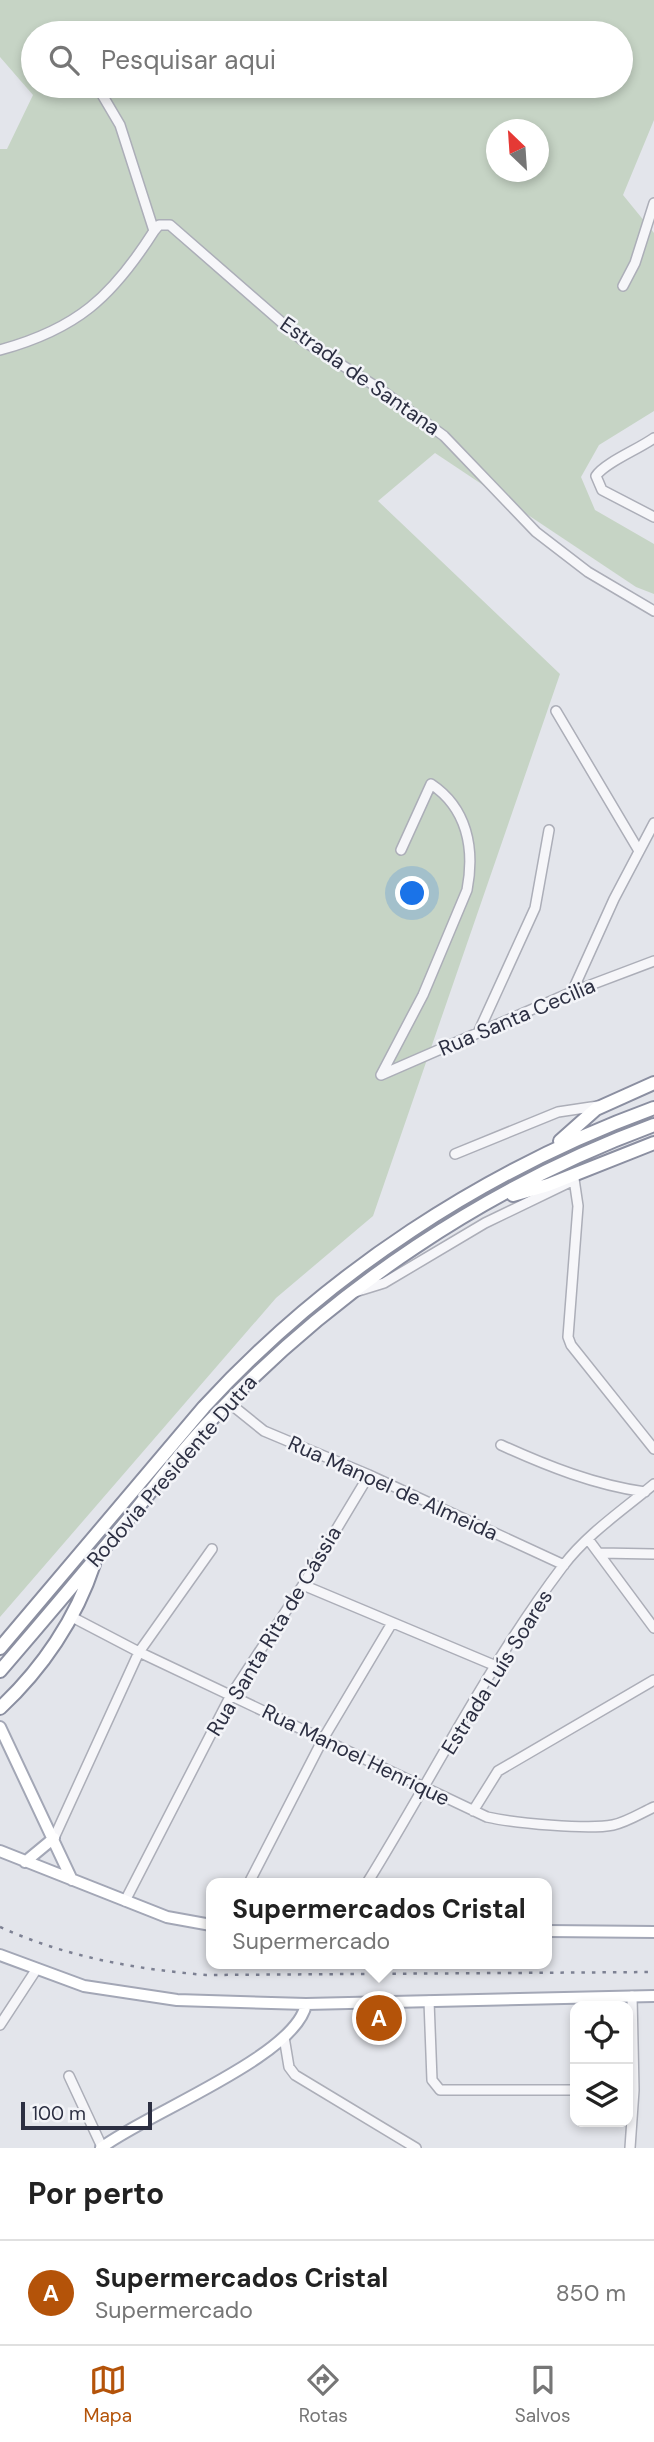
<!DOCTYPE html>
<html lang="pt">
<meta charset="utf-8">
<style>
:root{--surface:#fff;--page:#f2f2f2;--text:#222;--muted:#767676;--line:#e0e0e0;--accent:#b45309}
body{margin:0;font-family:"DM Sans",sans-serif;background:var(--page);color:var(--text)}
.controls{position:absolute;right:21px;bottom:21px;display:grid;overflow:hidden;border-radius:14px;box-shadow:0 4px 10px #0003}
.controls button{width:63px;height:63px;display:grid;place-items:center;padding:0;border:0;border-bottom:2px solid var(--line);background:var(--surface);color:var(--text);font:35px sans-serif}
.compass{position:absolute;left:486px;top:119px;width:63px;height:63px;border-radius:50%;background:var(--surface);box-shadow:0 4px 10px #0003;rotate:335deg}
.scale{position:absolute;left:21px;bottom:18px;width:131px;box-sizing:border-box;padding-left:7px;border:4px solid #2c2f42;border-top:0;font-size:19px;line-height:24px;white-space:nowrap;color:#2c2f42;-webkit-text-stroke:5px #f3f4f8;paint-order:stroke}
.you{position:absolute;left:413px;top:894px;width:24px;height:24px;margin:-18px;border:5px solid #fff;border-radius:50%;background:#1a73e8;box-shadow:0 0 0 10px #1a73e833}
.badge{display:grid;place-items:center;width:46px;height:46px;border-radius:50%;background:var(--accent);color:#fff;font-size:23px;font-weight:700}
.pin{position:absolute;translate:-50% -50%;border:4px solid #fff;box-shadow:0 2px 7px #0006}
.popup{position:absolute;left:206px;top:1878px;width:346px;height:91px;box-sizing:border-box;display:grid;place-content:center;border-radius:14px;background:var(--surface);filter:drop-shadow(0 2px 5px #0005);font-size:23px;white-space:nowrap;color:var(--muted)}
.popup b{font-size:26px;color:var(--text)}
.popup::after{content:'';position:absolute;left:50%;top:100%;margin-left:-14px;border:14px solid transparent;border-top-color:var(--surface)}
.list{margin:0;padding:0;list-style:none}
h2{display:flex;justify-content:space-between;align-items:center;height:91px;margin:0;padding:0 28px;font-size:30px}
h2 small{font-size:23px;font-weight:400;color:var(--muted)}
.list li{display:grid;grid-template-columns:46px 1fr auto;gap:21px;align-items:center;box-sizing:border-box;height:105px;padding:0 28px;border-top:2px solid var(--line)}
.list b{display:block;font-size:26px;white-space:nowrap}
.list p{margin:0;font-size:23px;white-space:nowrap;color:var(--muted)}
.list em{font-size:23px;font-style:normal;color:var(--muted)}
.icon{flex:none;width:38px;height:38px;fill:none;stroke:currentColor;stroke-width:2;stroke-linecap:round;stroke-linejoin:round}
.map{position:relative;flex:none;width:654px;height:2148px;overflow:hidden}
.search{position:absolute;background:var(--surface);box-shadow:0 4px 10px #0003;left:21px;right:21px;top:21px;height:77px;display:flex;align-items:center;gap:18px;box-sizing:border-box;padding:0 24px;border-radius:38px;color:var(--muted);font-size:26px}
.sheet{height:196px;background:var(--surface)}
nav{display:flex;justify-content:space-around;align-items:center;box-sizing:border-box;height:98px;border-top:2px solid var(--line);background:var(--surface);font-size:19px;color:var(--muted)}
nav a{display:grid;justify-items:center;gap:4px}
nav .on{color:var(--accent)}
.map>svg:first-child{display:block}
</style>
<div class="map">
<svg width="654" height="2148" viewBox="0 0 654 2148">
<rect width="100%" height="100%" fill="#e3e5eb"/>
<path fill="#c6d4c5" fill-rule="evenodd" d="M0,0H654V120L623,195L654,233V411L599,445L581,477L595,510L654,544V594L636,587L435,453L378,501L560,674L373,1216L276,1298L0,1617V149H7L33,95L0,57ZM33,33H621V86H33ZM496,130H538V172H496Z"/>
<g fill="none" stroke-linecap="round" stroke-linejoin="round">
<g stroke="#acaeb8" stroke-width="12">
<path id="minor" d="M97,86L120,125L154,231
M623,286L635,263L654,203
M0,350C77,329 112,297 154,231L159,225H170L302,340L380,389L444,436L536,532L588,572L654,611
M654,438C639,449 604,463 596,476L602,490L654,517
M556,711L639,851
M572,992L614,899L654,823
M478,1033L535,908L549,830
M381,1075L423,995L467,890C475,848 467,808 431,784L401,850
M381,1075L572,992L654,961
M455,1154L558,1112L598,1106
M574,1179L578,1206L568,1337L571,1345L654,1449
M355,1292L384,1283L485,1223L572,1181
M228,1402L264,1431L369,1475L564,1565
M501,1445C547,1466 595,1485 645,1492
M588,1539L654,1628
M600,1553L654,1554
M303,1585L496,1666
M72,1617L139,1652L487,1817C514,1823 588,1830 613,1825C627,1822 641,1813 654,1807
M473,1811L498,1771L654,1680
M54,1838L139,1652L212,1549
M249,1883L323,1739L392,1623
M367,1883C432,1778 488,1665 563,1566C587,1534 623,1510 654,1484
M125,1901L231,1695L303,1585L369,1475
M429,2001L432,2080L440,2090H575
M0,2025L36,1970
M284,2037L289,2067L295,2075L416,2148
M69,2076L102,2147
M630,2148L634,2090L632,1996"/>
</g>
<g stroke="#a3a7b6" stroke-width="14">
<path id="major" d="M0,1727L72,1880
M0,1851L167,1917L211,1925
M25,1862L54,1838
M547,1931L654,1932
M0,1955L84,1986L177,2000L306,2004L654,1996
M101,2148C145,2114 297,2056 306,2004"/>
</g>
<g stroke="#8b8fa1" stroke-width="16">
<path id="highway" d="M560,1141L596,1109L654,1083
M513,1195L548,1185L654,1143
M0,1648L204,1407C326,1274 484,1170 654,1108
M0,1671C44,1620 87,1569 130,1517C157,1484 182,1450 212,1419C333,1290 488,1186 654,1125
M0,1708C42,1669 76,1619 94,1564"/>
</g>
<use href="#minor" stroke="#f6f6f9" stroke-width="9"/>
<use href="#major" stroke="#fff" stroke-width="10"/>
<use href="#highway" stroke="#fff" stroke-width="12"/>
<path stroke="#7d8193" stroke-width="2.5" stroke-dasharray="3.5 7" stroke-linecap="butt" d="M0,1927C66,1957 135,1969 206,1975L654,1972"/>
</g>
<g text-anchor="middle" stroke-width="5" stroke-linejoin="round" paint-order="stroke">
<g font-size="21" fill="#2c2f42" stroke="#f3f4f8">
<text transform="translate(360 376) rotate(35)" y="7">Estrada de Santana</text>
<text transform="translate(517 1017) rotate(-23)" y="7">Rua Santa Cecilia</text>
<text transform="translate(172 1471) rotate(-49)" y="7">Rodovia Presidente Dutra</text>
<text transform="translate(393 1488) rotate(24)" y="7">Rua Manoel de Almeida</text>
<text transform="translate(274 1631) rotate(-59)" y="7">Rua Santa Rita de Cássia</text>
<text transform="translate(497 1672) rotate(-58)" y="7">Estrada Luís Soares</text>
<text transform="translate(356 1755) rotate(26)" y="7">Rua Manoel Henrique</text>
</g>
</g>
</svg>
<div class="controls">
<button><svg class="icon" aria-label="locate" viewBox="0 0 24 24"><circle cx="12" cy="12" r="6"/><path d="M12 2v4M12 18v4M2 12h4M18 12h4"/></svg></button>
<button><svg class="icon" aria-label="layers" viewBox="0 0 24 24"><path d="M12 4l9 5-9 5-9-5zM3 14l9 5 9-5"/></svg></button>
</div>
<svg class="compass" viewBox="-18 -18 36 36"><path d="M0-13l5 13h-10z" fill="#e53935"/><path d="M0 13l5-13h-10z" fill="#767676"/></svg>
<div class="scale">100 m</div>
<div class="you"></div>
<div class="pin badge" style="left:379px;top:2018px">A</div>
<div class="popup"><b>Supermercados Cristal</b>Supermercado</div>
<div class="search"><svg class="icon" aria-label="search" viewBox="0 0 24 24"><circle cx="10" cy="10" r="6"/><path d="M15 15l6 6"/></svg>Pesquisar aqui</div>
</div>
<section class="sheet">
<h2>Por perto<small></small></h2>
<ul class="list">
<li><span class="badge">A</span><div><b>Supermercados Cristal</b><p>Supermercado</p></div><em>850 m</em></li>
</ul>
</section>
<nav>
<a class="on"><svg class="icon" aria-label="map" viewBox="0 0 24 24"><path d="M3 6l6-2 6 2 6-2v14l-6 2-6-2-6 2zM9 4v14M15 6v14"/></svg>Mapa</a>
<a><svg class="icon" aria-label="directions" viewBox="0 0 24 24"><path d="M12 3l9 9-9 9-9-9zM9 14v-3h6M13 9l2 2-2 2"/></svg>Rotas</a>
<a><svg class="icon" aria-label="saved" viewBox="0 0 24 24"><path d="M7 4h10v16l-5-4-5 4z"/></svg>Salvos</a>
</nav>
